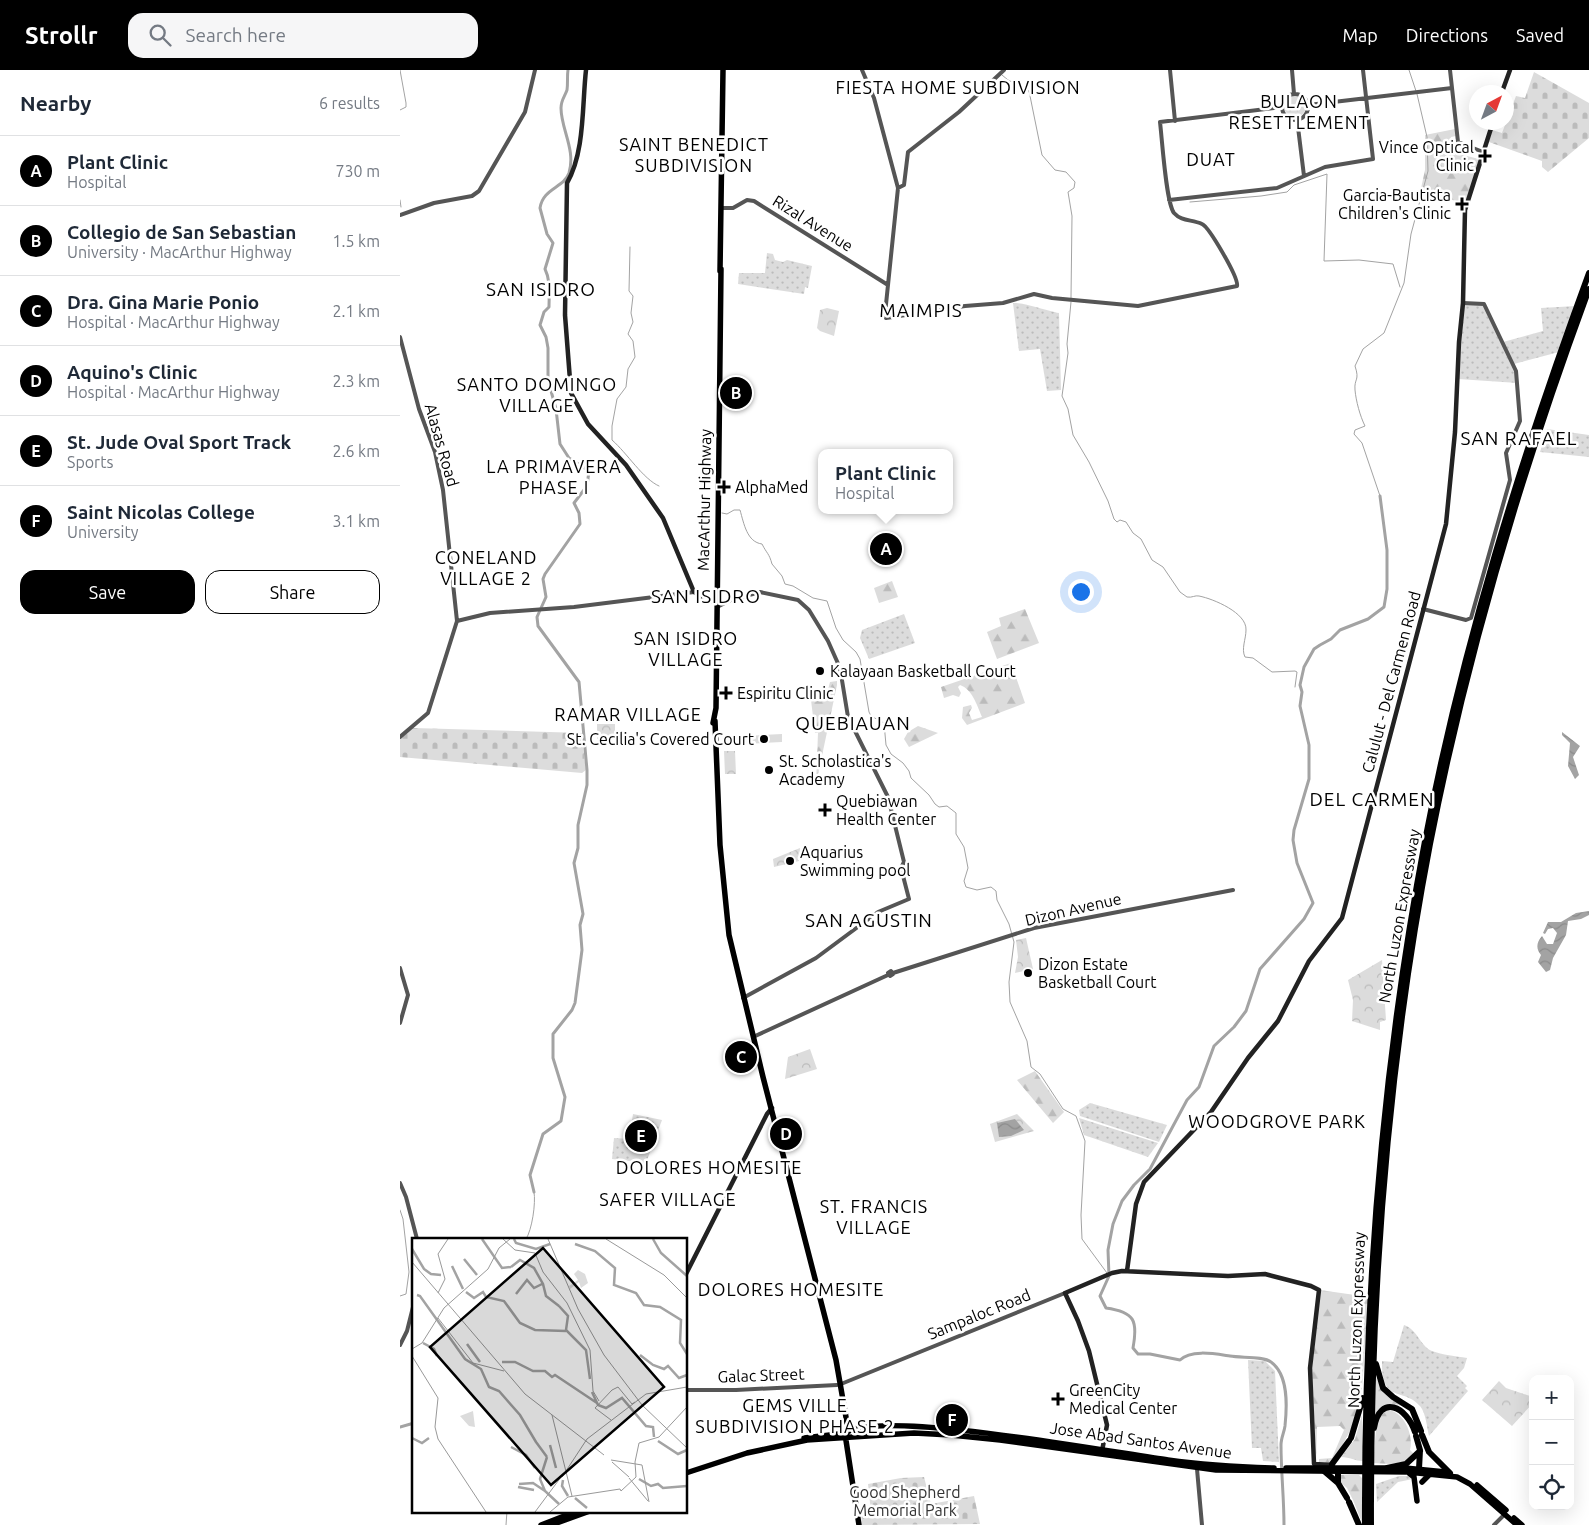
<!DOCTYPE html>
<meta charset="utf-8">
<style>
:root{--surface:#fff;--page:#f6f6f7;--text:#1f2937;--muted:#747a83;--line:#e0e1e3;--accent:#000}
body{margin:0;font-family:Ubuntu,sans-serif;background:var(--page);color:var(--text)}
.controls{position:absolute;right:15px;bottom:15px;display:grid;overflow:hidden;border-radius:10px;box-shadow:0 5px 20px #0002}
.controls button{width:45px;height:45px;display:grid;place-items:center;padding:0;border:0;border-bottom:1px solid var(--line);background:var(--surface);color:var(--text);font:25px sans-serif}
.compass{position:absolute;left:1069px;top:15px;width:45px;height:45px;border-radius:50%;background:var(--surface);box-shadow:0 5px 20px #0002;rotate:41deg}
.you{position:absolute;left:680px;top:521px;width:18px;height:18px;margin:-12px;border:4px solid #fff;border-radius:50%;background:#1a73e8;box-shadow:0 0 0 8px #1a73e833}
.badge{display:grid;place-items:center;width:32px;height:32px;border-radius:50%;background:var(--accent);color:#fff;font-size:16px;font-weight:700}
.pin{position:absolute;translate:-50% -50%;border:2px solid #fff;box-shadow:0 1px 5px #0006}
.popup{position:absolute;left:418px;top:379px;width:135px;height:65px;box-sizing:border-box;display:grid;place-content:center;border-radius:10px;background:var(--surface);filter:drop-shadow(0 1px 4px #0005);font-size:16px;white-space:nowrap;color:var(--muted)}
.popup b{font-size:19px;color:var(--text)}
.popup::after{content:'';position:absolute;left:50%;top:100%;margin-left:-10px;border:10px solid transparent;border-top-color:var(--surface)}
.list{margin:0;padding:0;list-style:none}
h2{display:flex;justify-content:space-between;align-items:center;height:65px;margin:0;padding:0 20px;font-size:21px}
h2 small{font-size:16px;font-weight:400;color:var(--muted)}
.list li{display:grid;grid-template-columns:32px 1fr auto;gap:15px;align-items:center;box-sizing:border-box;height:70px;padding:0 20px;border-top:1px solid var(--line)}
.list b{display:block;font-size:19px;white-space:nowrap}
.list p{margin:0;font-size:16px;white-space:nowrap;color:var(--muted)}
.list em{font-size:16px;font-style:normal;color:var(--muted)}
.actions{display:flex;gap:10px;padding:15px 20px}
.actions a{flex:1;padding:11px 0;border:1px solid var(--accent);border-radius:15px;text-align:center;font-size:18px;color:var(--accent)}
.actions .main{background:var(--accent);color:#fff}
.icon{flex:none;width:28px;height:28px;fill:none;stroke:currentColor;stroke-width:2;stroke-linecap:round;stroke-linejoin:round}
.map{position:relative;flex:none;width:1189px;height:1455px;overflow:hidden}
header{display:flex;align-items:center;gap:30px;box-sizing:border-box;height:70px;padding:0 25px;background:var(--accent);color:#fff}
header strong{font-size:24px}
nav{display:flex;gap:28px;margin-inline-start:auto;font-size:18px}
.search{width:350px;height:45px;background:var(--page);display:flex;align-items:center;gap:12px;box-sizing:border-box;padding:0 18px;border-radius:15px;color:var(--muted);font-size:19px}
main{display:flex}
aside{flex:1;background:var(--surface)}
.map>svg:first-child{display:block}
</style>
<header>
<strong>Strollr</strong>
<div class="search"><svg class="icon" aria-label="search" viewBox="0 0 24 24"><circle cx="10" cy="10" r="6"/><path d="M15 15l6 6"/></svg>Search here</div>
<nav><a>Map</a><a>Directions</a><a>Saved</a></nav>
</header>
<main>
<aside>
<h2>Nearby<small>6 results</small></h2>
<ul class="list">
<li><span class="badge">A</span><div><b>Plant Clinic</b><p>Hospital</p></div><em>730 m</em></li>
<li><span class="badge">B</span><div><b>Collegio de San Sebastian</b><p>University · MacArthur Highway</p></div><em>1.5 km</em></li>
<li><span class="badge">C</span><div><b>Dra. Gina Marie Ponio</b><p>Hospital · MacArthur Highway</p></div><em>2.1 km</em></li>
<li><span class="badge">D</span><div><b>Aquino's Clinic</b><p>Hospital · MacArthur Highway</p></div><em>2.3 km</em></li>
<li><span class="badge">E</span><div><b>St. Jude Oval Sport Track</b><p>Sports</p></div><em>2.6 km</em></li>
<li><span class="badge">F</span><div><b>Saint Nicolas College</b><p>University</p></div><em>3.1 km</em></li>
</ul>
<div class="actions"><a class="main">Save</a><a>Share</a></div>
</aside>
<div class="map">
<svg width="1189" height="1455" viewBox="0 0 1189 1455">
<defs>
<pattern id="grass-dots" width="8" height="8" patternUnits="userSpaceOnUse" patternTransform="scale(1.25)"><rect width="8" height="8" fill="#dcdcdc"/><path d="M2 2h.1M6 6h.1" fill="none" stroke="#bbb" stroke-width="1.8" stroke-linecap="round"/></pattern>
<pattern id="forest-firs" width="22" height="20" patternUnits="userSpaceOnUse" patternTransform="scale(1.25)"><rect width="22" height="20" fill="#dcdcdc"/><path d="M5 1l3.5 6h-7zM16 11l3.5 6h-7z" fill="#bbb"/></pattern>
<pattern id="cemetery-stones" width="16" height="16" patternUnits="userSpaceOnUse" patternTransform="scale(1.25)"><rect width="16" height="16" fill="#dcdcdc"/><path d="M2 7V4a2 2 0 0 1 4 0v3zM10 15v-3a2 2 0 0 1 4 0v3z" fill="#bbb"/></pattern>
<pattern id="park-crowns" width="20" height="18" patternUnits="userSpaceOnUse" patternTransform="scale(1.25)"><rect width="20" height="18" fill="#dcdcdc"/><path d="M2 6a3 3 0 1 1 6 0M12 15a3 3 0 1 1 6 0" fill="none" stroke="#bbb"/></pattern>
<pattern id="water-waves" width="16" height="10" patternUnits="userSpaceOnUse" patternTransform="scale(1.25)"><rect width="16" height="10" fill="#a3a3a3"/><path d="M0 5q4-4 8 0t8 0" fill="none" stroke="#8b8b8b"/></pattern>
</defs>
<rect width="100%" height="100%" fill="#fff"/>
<path fill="url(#grass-dots)" d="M367,183L373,184L375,190L383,192L387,190L412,196L408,218L405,217L404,224L338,214L339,203H365Z
M613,233C622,232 648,241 659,243L661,320L647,321L640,279L619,281Z
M1064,234L1083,235L1115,301L1118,313L1058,309Z
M1176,236L1159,282L1114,294L1103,272L1143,261L1141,238Z
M1147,359L1189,365V387L1140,382Z
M504,544L515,573L469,589L460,568L462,560Z
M690,1033L767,1055L759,1072L680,1046L679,1040Z
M233,1044L262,1050L246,1093L212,1089L214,1068L229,1069Z
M679,1048L758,1073L748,1087L684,1065Z
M1004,1255C1018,1260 1020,1276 1032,1281C1042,1285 1056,1286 1067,1288L1064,1298L1057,1306L1067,1316L1065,1318L1068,1321L1029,1366C1027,1358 1026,1343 1020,1336C1004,1317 981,1334 982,1291L993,1292Z
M848,1290L865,1291L875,1301L879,1392L863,1391L861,1378H852Z
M999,1406H1010L1013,1409L998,1412L977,1432L976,1414Z"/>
<path fill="url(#forest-firs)" d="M1055,59L1056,66L1051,67L1052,74H1049L1047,81L1079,89L1066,133L1020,123L1025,100V65Z
M492,511L498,527L479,533L474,518Z
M625,539L639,573L597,589L587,562L601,556L599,548Z
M611,593L625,633L567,655L562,648L563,637L571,635L572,638L569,643L572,650L582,647C577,635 572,619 560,615L558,617L561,623L559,627L553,625L544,628L541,617Z
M437,611V615L416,714L418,663H415L411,630L413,621L428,620L430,612Z
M518,656L538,663L509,677L504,669L508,662Z
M635,1001L664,1042L653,1053L617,1010Z
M920,1220L969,1227L961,1331L953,1355L942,1376L930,1393H919V1389L932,1388L944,1360L940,1356L917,1357L916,1393L912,1299Z
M975,1305L979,1314L1010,1339C994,1332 987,1332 975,1346Z
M987,1340C1004,1341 1014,1365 1010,1380L1014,1384L1009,1391L991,1394L973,1393L977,1349Z
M962,1345L963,1391C955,1391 950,1387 941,1387L955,1369Z
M939,1405H959L962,1408L963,1455L953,1430L947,1418L939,1411Z"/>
<path fill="url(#cemetery-stones)" d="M1134,2L1189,33V68L1148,102L1142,97V91L1089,72L1092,60L1102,63L1116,26L1125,28Z
M13,658L182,663L180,676L183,677L186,700L182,703L0,687V669Z
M524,1407L531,1434L574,1426L580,1454L462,1455L461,1444L471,1442L468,1414L501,1408Z"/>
<path fill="url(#park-crowns)" d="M884 36a11 11 0 1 1 22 0a11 11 0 1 1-22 0Z
M427,238L439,241L434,266L420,261L417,258L420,240Z
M197,654H215V669H197Z
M324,681H335L336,704H325Z
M400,778L399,791L374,797L373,789Z
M626,868L633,899L615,903L618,887L616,870Z
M982,890L986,950L980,952V960L952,951L953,930L948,910Z
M410,979L417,999L385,1009L388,987Z
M617,1044L634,1061L595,1072L590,1054Z
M1099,1311L1106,1318L1133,1327V1333L1112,1356L1082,1330Z"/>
<path fill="#dcdcdc" d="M382,664V672L345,674V666Z
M240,1050L249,1052C255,1061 247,1084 238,1089L230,1086C226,1077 233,1057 240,1050Z"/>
<path fill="url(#water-waves)" d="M1162,662L1180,676L1173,687L1179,705L1175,709L1168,696L1170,673L1162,665Z
M1189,841V845L1181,849L1168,851L1166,865L1153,888L1150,900L1146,902L1138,892L1141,885C1136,879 1136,873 1142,866L1147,874H1153L1157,863L1153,858L1148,859L1145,864L1143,863L1148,852H1161L1176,843Z
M615,1049L624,1060L611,1066L599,1067L597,1053Z"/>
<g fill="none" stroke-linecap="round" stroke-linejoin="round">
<path stroke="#a3a3a3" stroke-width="1" d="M1009,0L1016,21
M602,5L608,10L629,21L642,85L655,100L666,102L675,112L674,118L668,122L672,146L671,228
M0,40L6,37V33L0,0
M0,130L1,137
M790,132L861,126L887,122L894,115L927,104L924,191L959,190L993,194L1000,217
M230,177L229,221L233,226L231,243L233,252L228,264L233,271L235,287L228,299L226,317L217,329L212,356V370C227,383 243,409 259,416
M671,232L667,274L668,283L662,326L668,339L673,365L689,392L708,431L714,449L717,452L720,450L726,452L733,463L741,469L752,490L763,497L780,522L787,527C792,528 795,525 799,526C814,529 847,543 846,560C846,569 841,579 845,587L853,588L872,602L895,601L897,602L895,617
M980,426L962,373L954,364L955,360L965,356C960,346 956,331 955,320C954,308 960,311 955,296L963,279L984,263L1004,213L1011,164L1028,101L1027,67L1017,24
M322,443L327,444L334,440H340C344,454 347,472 362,474C367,484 369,483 372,494L382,506L385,514L393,516L413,528L427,531L436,558L443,570L456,582L460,589L469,642L471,646L484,653L486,675L491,684L503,693L509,701L511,708L529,725L535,734L539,737L547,736L556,743V764L564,777L568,798L564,811L566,817L577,820L591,817L596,821L597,830L609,854L614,872L609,912L610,932L627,971L631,997L640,1004L663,1039L676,1046L685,1071L681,1145L682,1169L707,1203
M0,1140L3,1149L9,1202L6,1224L0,1226
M126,1169C132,1160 136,1133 134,1122
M106,1455L107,1441"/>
<path stroke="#a3a3a3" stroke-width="3" d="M134,1122L130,1105L143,1064L161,1051L165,1027L153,988V964L172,940L175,933L182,880L180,855L183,844L174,793L178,778V755L187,715V700L179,612L138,556L137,547L146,527L143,509L145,504L180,454L179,443L174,433L187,416L189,401L169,388L160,374L156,339L148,310V278L146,267L140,255L144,242L149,237C149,224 151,211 145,199L153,173L147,164L140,138C143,118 164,118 169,103C176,80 161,59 161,38C161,30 165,26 167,20C168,13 167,6 168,0
M0,1357L14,1353
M884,1455C884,1428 881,1402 881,1375C881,1368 884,1363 885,1356C887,1337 889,1305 871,1292C864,1286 841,1288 830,1286C816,1284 791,1279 780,1290L750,1284H738L733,1278C738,1251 735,1242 706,1238L700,1226L709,1206L708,1180L713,1154L722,1131L734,1115L750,1099L787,1030L799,1017L814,976L834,957L846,941L860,899L904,849L913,833L897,793L893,770L894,760L909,709V675L900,636L902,622L900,615L904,597L914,579L920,575L931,569L940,560L968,549L984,537L987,519V480L980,426"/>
<path stroke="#808080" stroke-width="5" d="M751,1336H757"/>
<path stroke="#555" stroke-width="4" d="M462,0L474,28L498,118L485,244L486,248L565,236L603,233L634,224L652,228L738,236L837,216C839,208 809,157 802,154C792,149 782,152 774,143C766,133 762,68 760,52L882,37
M770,0L775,51
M892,0L894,24
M1050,0L1058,72L1083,82
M882 37a13 13 0 1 1 26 0a13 13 0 1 1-26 0Z
M908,35L1052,18
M897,49L904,106
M498,118L504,115L508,82L559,42L604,0
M769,130L877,118L925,97L973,89L963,0
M322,138H333L347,130L354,131L488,215
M0,145L34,133L72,126L79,121L125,42L135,0
M0,267L19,339L35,382L43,420L57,551L28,643L0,667
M317,537L331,530L360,522L398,530L409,540L428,571L440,598L448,647L488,727L504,792L501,798L509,829L478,842L416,888L343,928
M1023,539L1066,550L1071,548L1110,410L1106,383L1120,351L1116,301L1084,234L1063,233
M57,551L90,543L174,537L294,522
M0,898L8,925L0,953
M491,901L493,904L490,906L488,903Z
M493,903L634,858L833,820
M353,967L488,905
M0,1113L6,1127L17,1169
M0,1275L7,1261L14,1233
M441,1314L665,1223
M286,1320H336L437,1315
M797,1399L802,1455
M1094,1455L1105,1444"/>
<path stroke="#222" stroke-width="4.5" d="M186,0C182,35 185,82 167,113L165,245L171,323L188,354L226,395L263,448L294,522L306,530L316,532
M1102,22L1110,0
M727,1201L736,1134L744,1112L811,1042L848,988L878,951L909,891L942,848L1046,454L1055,362L1059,272L1063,233L1065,140L1093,52
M286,1204L367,1044L372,1038
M702,1381L707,1355L689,1281L678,1251L665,1223L712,1203L722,1201L828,1206L865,1204L911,1216L919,1220L910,1298L914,1394L933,1395"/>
<path stroke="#000" stroke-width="5.5" d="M320,201L323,0
M315,651L320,775L329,865L363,1007L436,1290L447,1353L450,1358L458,1359
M313,653L316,638L321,199
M445,1364C472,1337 721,1384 768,1390C803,1395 838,1397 874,1398
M445,1364L459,1455
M404,1368L447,1363
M886,1398H1005L1046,1402
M286,1403L347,1383L407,1370L514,1363L551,1365L600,1370L816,1400L1008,1402L1057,1407L1070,1414L1117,1455
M1009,1403L1014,1407L1017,1431
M1022,1412L1030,1404
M1077,1415L1106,1440
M1114,1448L1122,1455
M141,1455L177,1441
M151,1455L190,1441"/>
<path stroke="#000" stroke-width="6" d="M976,1294L983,1318L993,1327L1012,1339L1021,1361
M974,1358C980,1323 1007,1337 1015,1362
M1022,1365L1029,1382L1050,1403
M1016,1366L1020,1380L1019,1399
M951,1368L963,1328
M932,1394L949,1371
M987,1398L1006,1394L1020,1381
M924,1401L938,1413L947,1428
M938,1402V1413
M949,1432L959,1455
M965,1455C964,1225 982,997 1025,771C1062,577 1121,388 1189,203
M971,1455C970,1226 987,998 1030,774C1067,584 1122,400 1189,219"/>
</g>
<g fill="#000" stroke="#fff" stroke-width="2">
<path d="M1082.5 78.5h5v5h5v5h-5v5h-5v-5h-5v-5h5z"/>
<path d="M1059.5 126.5h5v5h5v5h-5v5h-5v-5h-5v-5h5z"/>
<path d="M321.5 409.5h5v5h5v5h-5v5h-5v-5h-5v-5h5z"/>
<circle cx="420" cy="601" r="5"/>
<path d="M323.5 615.5h5v5h5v5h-5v5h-5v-5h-5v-5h5z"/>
<circle cx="364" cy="669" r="5"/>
<circle cx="369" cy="700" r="5"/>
<path d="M422.5 732.5h5v5h5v5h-5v5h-5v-5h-5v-5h5z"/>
<circle cx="390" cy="791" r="5"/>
<circle cx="628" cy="903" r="5"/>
<path d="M655.5 1321.5h5v5h5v5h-5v5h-5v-5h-5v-5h5z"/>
</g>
<g text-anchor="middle" stroke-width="5" stroke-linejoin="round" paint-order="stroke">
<g font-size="16" fill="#000" stroke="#fff" text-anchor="start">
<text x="1074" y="83" text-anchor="end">Vince Optical<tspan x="1074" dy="18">Clinic</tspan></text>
<text x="1051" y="131" text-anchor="end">Garcia-Bautista<tspan x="1051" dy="18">Children's Clinic</tspan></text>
<text x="335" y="423">AlphaMed</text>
<text x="430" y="607">Kalayaan Basketball Court</text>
<text x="337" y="629">Espiritu Clinic</text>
<text x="354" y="675" text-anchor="end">St. Cecilia's Covered Court</text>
<text x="379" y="697">St. Scholastica's<tspan x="379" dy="18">Academy</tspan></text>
<text x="436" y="737">Quebiawan<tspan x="436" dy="18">Health Center</tspan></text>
<text x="400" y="788">Aquarius<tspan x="400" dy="18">Swimming pool</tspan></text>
<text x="638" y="900">Dizon Estate<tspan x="638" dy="18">Basketball Court</tspan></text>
<text x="669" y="1326">GreenCity<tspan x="669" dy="18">Medical Center</tspan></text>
</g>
<g font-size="16" fill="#000" stroke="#fff">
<text transform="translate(413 153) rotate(32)" y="6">Rizal Avenue</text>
<text transform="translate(42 375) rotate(74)" y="6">Alasas Road</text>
<text transform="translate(304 430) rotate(-89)" y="6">MacArthur Highway</text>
<text transform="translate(991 612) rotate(-75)" y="6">Calulut - Del Carmen Road</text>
<text transform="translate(673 839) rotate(-13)" y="6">Dizon Avenue</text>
<text transform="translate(999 846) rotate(-80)" y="6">North Luzon Expressway</text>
<text transform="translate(579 1244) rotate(-22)" y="6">Sampaloc Road</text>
<text transform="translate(956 1250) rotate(-88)" y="6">North Luzon Expressway</text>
<text transform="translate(361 1305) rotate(-2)" y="6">Galac Street</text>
<text transform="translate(741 1370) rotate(8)" y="6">Jose Abad Santos Avenue</text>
</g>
<g font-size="16" fill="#333" stroke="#fff">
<text x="505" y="1428">Good Shepherd<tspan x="505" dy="18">Memorial Park</tspan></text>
</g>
<g font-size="18" letter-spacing="1" fill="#000" stroke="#fff">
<text x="558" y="24">FIESTA HOME SUBDIVISION</text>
<text x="899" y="38">BULAON<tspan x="899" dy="21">RESETTLEMENT</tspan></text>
<text x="294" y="81">SAINT BENEDICT<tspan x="294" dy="21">SUBDIVISION</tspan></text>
<text x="811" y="96">DUAT</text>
<text x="137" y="321">SANTO DOMINGO<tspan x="137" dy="21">VILLAGE</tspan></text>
<text x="154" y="403">LA PRIMAVERA<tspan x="154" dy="21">PHASE I</tspan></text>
<text x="86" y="494">CONELAND<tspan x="86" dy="21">VILLAGE 2</tspan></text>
<text x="286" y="575">SAN ISIDRO<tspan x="286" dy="21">VILLAGE</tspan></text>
<text x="228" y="651">RAMAR VILLAGE</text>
<text x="877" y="1058">WOODGROVE PARK</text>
<text x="309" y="1104">DOLORES HOMESITE</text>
<text x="268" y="1136">SAFER VILLAGE</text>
<text x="474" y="1143">ST. FRANCIS<tspan x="474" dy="21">VILLAGE</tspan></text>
<text x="391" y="1226">DOLORES HOMESITE</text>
<text x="395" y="1342">GEMS VILLE<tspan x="395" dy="21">SUBDIVISION PHASE 2</tspan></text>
</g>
<g font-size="19" letter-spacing="1" fill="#000" stroke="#fff">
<text x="141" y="226">SAN ISIDRO</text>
<text x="521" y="247">MAIMPIS</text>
<text x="1119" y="375">SAN RAFAEL</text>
<text x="306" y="533">SAN ISIDRO</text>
<text x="453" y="660">QUEBIAUAN</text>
<text x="972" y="736">DEL CARMEN</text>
<text x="469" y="857">SAN AGUSTIN</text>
</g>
</g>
<g transform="translate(12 1168)">
<rect width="275" height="275" fill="#fff"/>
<path d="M166,32L173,36L176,45L169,50L167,44L158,51L157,48L166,42L162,36Z" fill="#dcdcdc"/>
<path d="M61,173L63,189L57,188L48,178Z" fill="#dcdcdc"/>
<path fill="none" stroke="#a3a3a3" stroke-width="2.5" d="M70,1L90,30L99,29M102,1L104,5L124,11L138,6M241,1L249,15L275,38M163,6L183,13L203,30L202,47L224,55L232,67L248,69L269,82L268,105L275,116M0,11L12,31L19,36L29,37M52,21L65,37M40,28L51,51M99,29L108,22L122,30L131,46L134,58L147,68M54,54L62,60L71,54L74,59L92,63L108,85L123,92L154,93M104,56L115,42L122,50L130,46M5,57L8,58L53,121L69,131L77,149L87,153L108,177L124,204M147,68L156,78L154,92L174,112L178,141M11,105L22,111L25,118M55,106L68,124M228,117L241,127L252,131L256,128L267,140L275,137M90,124H103L121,133H133L140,139L143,137L185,165M180,154L186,167L194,170L210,160L234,188L241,189L242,199M0,200L10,205L17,200M246,203L266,216L275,212M124,204L135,219M138,207L144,230M99,209L114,217L123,230M135,219L128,241L133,253L147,266M227,241L239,248L246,246L251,250L275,248M151,242L150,248L156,258M107,246L121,245L133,253M106,249L122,252M163,260L175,270"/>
<path fill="none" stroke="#999" stroke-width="1" d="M91,1L103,12L123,15L131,34L155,65L178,112L181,153L187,163M136,1L166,71L192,117L230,167L275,210M194,1L252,37L275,60M0,24L113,156L192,217M26,55L33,41L26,16L36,1M26,80L61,125L92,133M0,111L10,105L32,70L76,31L87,10L98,1M0,118L26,160L23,189L26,201L74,274M140,177L160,258M199,182L183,170L200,152L206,149L220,166L223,164M199,222L230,227L237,264M200,224L217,239M150,239L175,201L234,156L275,149M217,240L236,263M208,251L209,253L224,239L223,224L227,205L247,199L275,169M123,274L152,235M138,274L156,259L208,251"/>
<path fill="#000" fill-opacity="0.15" stroke="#000" stroke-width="2.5" d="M131,10L252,149L139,247L18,109Z"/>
<rect width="275" height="275" fill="none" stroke="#000" stroke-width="2.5"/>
</g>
</svg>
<div class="controls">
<button>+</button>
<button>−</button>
<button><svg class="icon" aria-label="locate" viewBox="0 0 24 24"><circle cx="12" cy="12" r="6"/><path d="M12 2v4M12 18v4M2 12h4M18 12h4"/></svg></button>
</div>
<svg class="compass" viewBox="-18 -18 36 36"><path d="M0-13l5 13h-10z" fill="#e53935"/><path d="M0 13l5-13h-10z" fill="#747a83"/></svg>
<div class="you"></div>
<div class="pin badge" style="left:486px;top:479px">A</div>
<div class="popup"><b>Plant Clinic</b>Hospital</div>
<div class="pin badge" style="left:336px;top:323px">B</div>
<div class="pin badge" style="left:341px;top:987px">C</div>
<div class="pin badge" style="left:386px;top:1064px">D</div>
<div class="pin badge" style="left:241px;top:1066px">E</div>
<div class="pin badge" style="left:552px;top:1350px">F</div>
</div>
</main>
